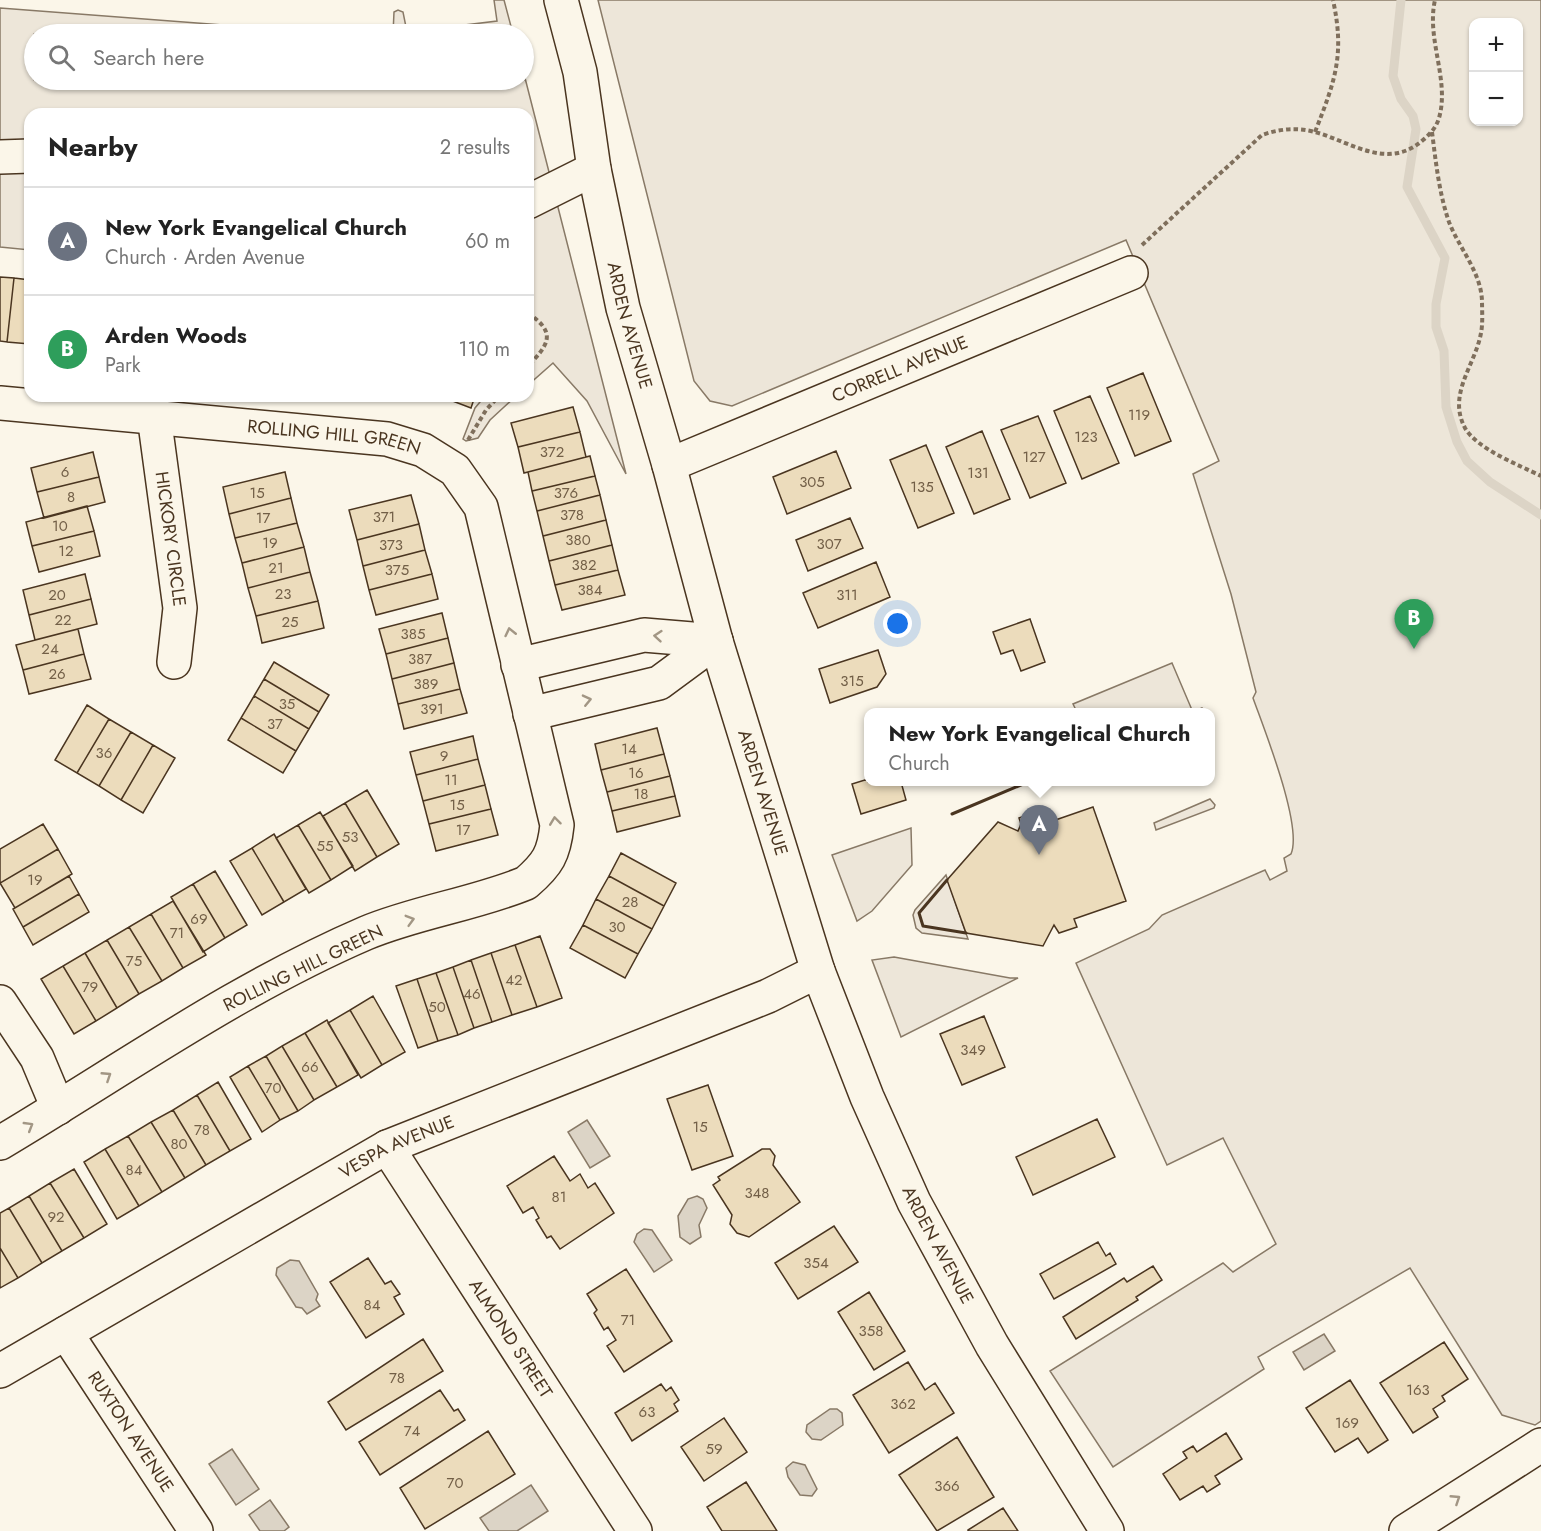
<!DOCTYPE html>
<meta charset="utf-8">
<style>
:root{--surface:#fff;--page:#f6f6f6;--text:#222;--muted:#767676;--line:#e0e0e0;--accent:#111827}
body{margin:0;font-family:Jost,sans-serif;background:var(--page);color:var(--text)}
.controls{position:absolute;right:18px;top:18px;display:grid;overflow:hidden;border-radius:12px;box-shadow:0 2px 4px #0004}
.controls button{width:54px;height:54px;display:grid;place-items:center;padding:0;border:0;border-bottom:2px solid var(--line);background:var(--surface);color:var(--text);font:30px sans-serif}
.you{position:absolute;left:898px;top:624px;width:21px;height:21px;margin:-15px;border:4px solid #fff;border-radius:50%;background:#1a73e8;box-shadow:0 0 0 9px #1a73e833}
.badge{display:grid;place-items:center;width:39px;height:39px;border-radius:50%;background:var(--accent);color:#fff;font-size:20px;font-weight:700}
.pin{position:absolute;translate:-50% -50px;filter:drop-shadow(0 2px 3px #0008)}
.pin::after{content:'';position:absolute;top:32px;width:21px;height:18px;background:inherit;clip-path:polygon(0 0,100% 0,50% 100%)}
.popup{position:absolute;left:864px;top:708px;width:351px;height:78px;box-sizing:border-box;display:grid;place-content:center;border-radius:12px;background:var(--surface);filter:drop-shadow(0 2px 4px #0005);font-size:20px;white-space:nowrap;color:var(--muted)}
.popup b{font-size:22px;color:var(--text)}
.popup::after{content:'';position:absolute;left:50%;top:100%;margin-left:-12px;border:12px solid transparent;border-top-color:var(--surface)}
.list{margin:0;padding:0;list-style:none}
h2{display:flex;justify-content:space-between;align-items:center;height:78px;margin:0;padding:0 24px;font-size:26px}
h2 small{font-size:20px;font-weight:400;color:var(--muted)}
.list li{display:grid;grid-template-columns:39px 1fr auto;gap:18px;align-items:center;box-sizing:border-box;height:108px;padding:0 24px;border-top:2px solid var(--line)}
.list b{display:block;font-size:22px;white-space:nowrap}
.list p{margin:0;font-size:20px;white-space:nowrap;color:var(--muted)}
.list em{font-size:20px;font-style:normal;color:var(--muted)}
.icon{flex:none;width:33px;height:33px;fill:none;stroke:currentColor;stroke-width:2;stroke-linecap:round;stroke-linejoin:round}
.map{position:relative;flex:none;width:1541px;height:1531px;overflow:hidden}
.search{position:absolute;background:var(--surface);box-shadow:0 2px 4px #0004;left:24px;top:24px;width:510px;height:66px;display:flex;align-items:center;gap:15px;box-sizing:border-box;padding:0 21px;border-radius:33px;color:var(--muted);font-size:22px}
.panel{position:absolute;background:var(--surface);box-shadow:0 2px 4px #0004;left:24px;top:108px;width:510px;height:294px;border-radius:18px}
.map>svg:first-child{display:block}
</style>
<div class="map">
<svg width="1541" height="1531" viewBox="0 0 1541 1531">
<rect width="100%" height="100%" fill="#fbf6e9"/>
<path fill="#ede6d9" stroke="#887966" stroke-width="1.5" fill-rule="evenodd" d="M494,0H504L513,34H393L394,12L398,10L403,12L407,32L497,21Z
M598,0H1541V1421L1535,1425L1502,1415L1410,1268L1258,1357L1264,1369L1113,1467L1050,1371L1223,1263L1233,1272L1276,1244L1223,1138L1167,1165L1076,963L1149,929L1162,915L1265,870L1270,880L1287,871L1284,858L1291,854C1303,826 1264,729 1253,698L1256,692L1231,594L1193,474L1219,461L1126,240L732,406L710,401L694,381ZM1474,22H1518V122H1474Z
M0,8L342,34H34V80H524V74L626,474L587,401L553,363L528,385V114H30V250L0,247Z
M485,396H516L490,420L478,438L466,441L463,439L475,408Z
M1172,663L1192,710L1186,712H1077L1073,704Z
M1210,799L1215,805L1214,808L1156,830L1154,823Z
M911,828L912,865L872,911L857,921L832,855Z
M946,875L968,939L922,933L916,928L913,915L915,910Z
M894,957L1010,978H1018L901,1037L872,960Z"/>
<path fill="#dcd4c6" stroke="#887966" stroke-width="1.5" d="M587,1120L610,1156L590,1168L568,1132Z
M697,1196L703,1199L707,1208L699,1225L701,1237L690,1244L680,1237L678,1216L688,1199Z
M644,1229L652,1230L672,1260L654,1272L634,1242L637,1234Z
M290,1260L299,1261L318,1294L316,1300L320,1306L307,1314L302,1308L296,1307L276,1275L277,1268Z
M1324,1334L1335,1351L1304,1370L1293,1352Z
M830,1409H837L842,1413L843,1425L821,1440L812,1439L806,1432L807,1425Z
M232,1449L259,1489L236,1505L209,1464Z
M793,1462L805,1465L817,1489L812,1496L800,1495L788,1477L786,1468Z
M531,1485L548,1511L517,1531H489L480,1518Z
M270,1500L289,1527L284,1531H260L249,1515Z"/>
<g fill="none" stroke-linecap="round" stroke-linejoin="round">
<path stroke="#dcd4c6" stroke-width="9" d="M1401,0L1393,76L1401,99L1413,116L1416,129L1407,187L1445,258L1436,304V327L1444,351L1446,407L1457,442L1467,461L1490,482L1541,515"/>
</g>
<path fill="#ecdcbc" stroke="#4a3520" stroke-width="1.5" d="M0,277L14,278L7,342L0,341Z
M14,278L30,280V344L7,342Z
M1143,373L1171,441L1135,456L1107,388Z
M451,396H475L471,408L450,400Z
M1090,396L1119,463L1082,479L1054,411Z
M573,407L580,432L518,447L511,423Z
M1038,416L1066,483L1030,498L1001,430Z
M982,431L1010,499L974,514L946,447Z
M580,432L586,457L524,473L518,447Z
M926,445L954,513L918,528L890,460Z
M836,451L851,488L787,514L773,477Z
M93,452L99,477L37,492L31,468Z
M590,456L595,476L532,491L528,472Z
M285,472L291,498L229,514L223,487Z
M595,476L600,495L537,511L532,491Z
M99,477L105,502L44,518L37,492Z
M411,495L419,524L357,540L349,510Z
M600,495L606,520L543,536L537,511Z
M291,498L297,523L235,538L229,514Z
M87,506L94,531L32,546L26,522Z
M850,518L863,548L808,571L796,540Z
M606,520L612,545L549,561L543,536Z
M297,523L304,547L242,563L235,538Z
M419,524L425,550L363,566L357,540Z
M94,531L100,556L39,572L32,546Z
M612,545L618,570L555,585L549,561Z
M304,547L310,572L248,588L242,563Z
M425,550L432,574L369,590L363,566Z
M876,562L890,597L818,628L803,593Z
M618,570L625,595L562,610L555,585Z
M310,572L318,601L256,616L248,588Z
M85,574L91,599L29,615L23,590Z
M432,574L438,599L376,615L369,590Z
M91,599L97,624L35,640L29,615Z
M318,601L324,628L262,643L256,616Z
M442,613L448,638L386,654L379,629Z
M1030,619L1045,662L1021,671L1013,650L1001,654L993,632Z
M78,629L84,654L23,670L16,645Z
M448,638L454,663L392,679L386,654Z
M878,650L886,674L877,687L830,703L819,669Z
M84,654L91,679L29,694L23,670Z
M274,662L329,695L319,712L264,679Z
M454,663L460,689L398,704L392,679Z
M264,679L319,712L309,729L254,696Z
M460,689L467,713L404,729L398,704Z
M254,696L309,729L296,751L241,718Z
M87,705L109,719L77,773L55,760Z
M241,718L296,751L283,773L228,740Z
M109,719L131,732L99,786L77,773Z
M657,728L664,754L601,770L595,744Z
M131,732L153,745L121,800L99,786Z
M473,736L478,759L416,775L410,752Z
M153,745L175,758L143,813L121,800Z
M664,754L670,776L607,792L601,770Z
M478,759L485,785L423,801L416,775Z
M670,776L675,796L612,811L607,792Z
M868,779V782H903H901L906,800L861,814L852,784Z
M485,785L491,809L429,824L423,801Z
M367,790L399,844L377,857L345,803Z
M675,796L680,816L617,832L612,811Z
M345,803L377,857L355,871L323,816Z
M1093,807L1126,901L1074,919L1077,927L1059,933L1054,925L1043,946L966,933L947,880L998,822L1018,831L1021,824L1019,818L1036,812L1041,825Z
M491,809L498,835L436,851L429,824Z
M320,812L353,866L331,880L298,825Z
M43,824L58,849L0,883V849Z
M298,825L331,880L309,893L276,838Z
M274,834L306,889L284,902L252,848Z
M252,848L284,902L262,915L230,861Z
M58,849L72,874L15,908L0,883Z
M621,853L676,883L664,906L609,876Z
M215,871L247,925L225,938L193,884Z
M69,876L79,894L23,927L13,909Z
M609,876L664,906L652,929L596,899Z
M193,884L225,938L203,952L171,897Z
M79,894L89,912L33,945L23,927Z
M596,899L652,929L638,954L583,925Z
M173,901L206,955L183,968L151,914Z
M151,914L183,968L162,981L129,927Z
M583,925L638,954L625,978L570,948Z
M129,927L162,981L139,994L107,940Z
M540,936L562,998L537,1007L515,945Z
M107,940L139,994L117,1008L85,953Z
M515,945L537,1007L512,1015L491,953Z
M85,953L117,1008L96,1021L63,966Z
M491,953L512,1015L492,1022L471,960Z
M471,960L492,1022L474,1028L453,967Z
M63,966L96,1021L74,1034L41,979Z
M453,967L474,1028L458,1035L436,973Z
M436,973L458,1035L438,1041L417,979Z
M417,979L438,1041L418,1048L396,986Z
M373,996L405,1052L382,1065L350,1010Z
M350,1010L382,1065L361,1078L328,1023Z
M984,1016L1005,1067L962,1085L940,1034Z
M327,1020L358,1075L337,1087L305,1033Z
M305,1033L337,1087L314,1100L282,1046Z
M282,1046L314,1100L298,1111L266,1056Z
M266,1056L298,1111L280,1120L248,1066Z
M248,1066L280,1120L262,1132L230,1077Z
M218,1082L251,1139L230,1151L197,1095Z
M708,1085L733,1156L692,1170L667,1099Z
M197,1095L230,1151L206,1165L173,1110Z
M173,1110L206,1165L185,1178L151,1122Z
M1097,1119L1115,1157L1033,1195L1016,1157Z
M151,1122L185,1178L162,1192L128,1136Z
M128,1136L162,1192L139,1206L105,1149Z
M105,1149L139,1206L117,1219L84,1162Z
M762,1149H770L775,1156L773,1165L800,1202L749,1237L737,1233L730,1224L732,1215L713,1185L720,1180L718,1177Z
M554,1156L570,1181L580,1174L588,1188L595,1183L614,1213L560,1249L551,1236L547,1238L536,1220L539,1218L533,1207L523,1213L507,1186Z
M74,1169L107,1224L84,1238L50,1183Z
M50,1183L84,1238L62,1251L29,1196Z
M29,1196L62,1251L42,1263L9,1208Z
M9,1208L42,1263L18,1278L0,1248V1213Z
M834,1226L858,1262L798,1299L775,1263Z
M1098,1242L1106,1256L1110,1253L1116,1264L1054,1299L1040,1274Z
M0,1248L18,1278L0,1288Z
M368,1258L385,1284L391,1281L400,1294L394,1297L404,1314L366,1338L330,1282Z
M1153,1266L1162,1280L1136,1297L1138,1300L1076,1339L1063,1317L1124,1278L1127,1282Z
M626,1269L672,1341L624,1372L607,1346L616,1340L608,1327L604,1330L594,1313L597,1310L587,1294Z
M869,1292L905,1351L874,1370L838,1312Z
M423,1339L443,1371L346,1430L328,1402Z
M1444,1342L1468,1379L1442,1396L1445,1401L1433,1409L1438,1417L1413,1433L1380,1383Z
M908,1362L925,1390L935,1383L954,1413L889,1453L853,1395Z
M1350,1380L1388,1440L1368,1453L1358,1438L1335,1452L1306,1408Z
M661,1384L666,1391L671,1387L679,1400L674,1404L678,1411L632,1441L615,1413Z
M440,1390L454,1411L458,1409L465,1420L380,1475L359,1442Z
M724,1418L747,1452L704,1481L681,1447Z
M488,1431L515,1474L425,1529L400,1488Z
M1226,1433L1242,1459L1215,1476L1220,1484L1207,1492L1203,1486L1180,1500L1163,1474L1187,1458L1183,1452L1193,1446L1197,1452Z
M957,1437L994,1497L937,1531L899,1475Z
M746,1482L777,1531H722L707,1507Z
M1003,1508L1018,1531H968V1530Z"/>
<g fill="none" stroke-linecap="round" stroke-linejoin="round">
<g stroke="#4a3520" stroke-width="36">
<g id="minor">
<path id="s1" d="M561,0L580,72L594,169L623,308L669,465L716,641L818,971L867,1097L914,1202L992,1345L1107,1531"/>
<path d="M0,157L30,156"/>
<path d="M528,202L594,169"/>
<path id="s2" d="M0,403L387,439L423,450L455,470L481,507L557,825C554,854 548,864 526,883C475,904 416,912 366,933C236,989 121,1071 0,1143"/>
<path id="s3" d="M154,416L180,608L174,662"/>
<path id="s4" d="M669,465L1131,273"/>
<path d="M518,665L644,635L716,641"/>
<path d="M530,714L659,683L716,641"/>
<path d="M0,1002L37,1058L58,1108"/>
<path id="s5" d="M387,1147L635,1531"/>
<path id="s6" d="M66,1333L196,1531"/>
<path id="s7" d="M0,1371L387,1147L768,996L818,971"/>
<path d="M1406,1531L1541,1445"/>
</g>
</g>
<path stroke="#7f6f5c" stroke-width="4" stroke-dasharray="4.5 3" stroke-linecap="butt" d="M1315,132C1335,81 1345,55 1333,0
M1432,132C1436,163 1439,193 1449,222C1459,248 1481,272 1482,301C1482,311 1483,323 1481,333C1475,366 1447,394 1465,428C1477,449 1519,465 1541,476
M1142,245L1262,135C1279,129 1297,127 1315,132C1351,142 1388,171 1423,140C1430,134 1436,128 1439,118C1450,80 1426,39 1435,0
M528,313C557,333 549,344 528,366
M468,440L486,410L499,396"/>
<use href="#minor" stroke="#fbf6e9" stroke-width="33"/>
<path stroke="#4a3520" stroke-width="3" d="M1193,712L1202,709
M952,814L1028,782
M947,880L919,913L923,926L966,933"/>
</g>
<defs><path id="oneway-chevron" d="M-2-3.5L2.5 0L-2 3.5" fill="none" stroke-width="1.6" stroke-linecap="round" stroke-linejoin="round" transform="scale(1.5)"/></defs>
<g stroke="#a29684">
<use href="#oneway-chevron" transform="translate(510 632) rotate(-103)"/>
<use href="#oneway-chevron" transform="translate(658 636) rotate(-175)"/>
<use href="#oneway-chevron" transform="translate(587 700) rotate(-13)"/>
<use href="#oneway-chevron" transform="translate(555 821) rotate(-97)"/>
<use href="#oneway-chevron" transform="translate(410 920) rotate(-16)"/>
<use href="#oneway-chevron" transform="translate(107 1076) rotate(-33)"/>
<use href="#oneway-chevron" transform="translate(29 1126) rotate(-31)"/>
<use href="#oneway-chevron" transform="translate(1456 1499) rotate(-33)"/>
</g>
<g text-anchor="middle" stroke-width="4.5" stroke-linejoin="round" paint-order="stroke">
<g font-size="15" fill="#725f47">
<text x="1139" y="420">119</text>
<text x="1086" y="442">123</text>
<text x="552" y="457">372</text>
<text x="1034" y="462">127</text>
<text x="65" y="477">6</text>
<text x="978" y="478">131</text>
<text x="812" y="487">305</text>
<text x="922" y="492">135</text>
<text x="257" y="498">15</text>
<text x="566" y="498">376</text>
<text x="71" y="502">8</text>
<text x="572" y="520">378</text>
<text x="384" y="522">371</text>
<text x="263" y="523">17</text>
<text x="60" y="531">10</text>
<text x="578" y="545">380</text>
<text x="270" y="548">19</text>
<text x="829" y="549">307</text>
<text x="391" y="550">373</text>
<text x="66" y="556">12</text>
<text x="584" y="570">382</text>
<text x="276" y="573">21</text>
<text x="397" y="575">375</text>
<text x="590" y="595">384</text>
<text x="283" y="599">23</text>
<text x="57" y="600">20</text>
<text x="847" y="600">311</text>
<text x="63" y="625">22</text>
<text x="290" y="627">25</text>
<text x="413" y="639">385</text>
<text x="50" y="654">24</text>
<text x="420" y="664">387</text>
<text x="57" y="679">26</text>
<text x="852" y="686">315</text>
<text x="426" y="689">389</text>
<text x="287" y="709">35</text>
<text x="432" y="714">391</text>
<text x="275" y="729">37</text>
<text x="629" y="754">14</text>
<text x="104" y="758">36</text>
<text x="444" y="761">9</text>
<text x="636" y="778">16</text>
<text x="451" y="785">11</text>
<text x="641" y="799">18</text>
<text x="457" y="810">15</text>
<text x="463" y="835">17</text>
<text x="350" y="842">53</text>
<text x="325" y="851">55</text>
<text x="35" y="885">19</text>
<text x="630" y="907">28</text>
<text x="199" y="924">69</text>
<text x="617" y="932">30</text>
<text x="177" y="938">71</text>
<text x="134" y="966">75</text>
<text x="514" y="985">42</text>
<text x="90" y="992">79</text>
<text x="472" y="999">46</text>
<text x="437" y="1012">50</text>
<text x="973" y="1055">349</text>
<text x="310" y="1072">66</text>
<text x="273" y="1093">70</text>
<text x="700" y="1132">15</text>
<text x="202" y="1135">78</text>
<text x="179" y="1149">80</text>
<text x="134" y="1175">84</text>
<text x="757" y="1198">348</text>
<text x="559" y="1202">81</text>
<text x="56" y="1222">92</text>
<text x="816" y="1268">354</text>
<text x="372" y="1310">84</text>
<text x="628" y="1325">71</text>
<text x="871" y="1336">358</text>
<text x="397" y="1383">78</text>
<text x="1418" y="1395">163</text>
<text x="903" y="1409">362</text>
<text x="647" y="1417">63</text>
<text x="1347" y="1428">169</text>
<text x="412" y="1436">74</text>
<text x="714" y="1454">59</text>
<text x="455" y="1488">70</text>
<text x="947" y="1491">366</text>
</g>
<g font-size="18" fill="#4a3520" stroke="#fbf6e9">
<text dy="6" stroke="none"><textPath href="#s1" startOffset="333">ARDEN AVENUE</textPath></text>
<text dy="6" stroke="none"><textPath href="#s4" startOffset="250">CORRELL AVENUE</textPath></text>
<text dy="6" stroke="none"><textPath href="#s2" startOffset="336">ROLLING HILL GREEN</textPath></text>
<text dy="6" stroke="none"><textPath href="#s3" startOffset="124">HICKORY CIRCLE</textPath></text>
<text dy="6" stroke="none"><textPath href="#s1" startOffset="819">ARDEN AVENUE</textPath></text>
<text transform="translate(303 968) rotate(-26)" y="6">ROLLING HILL GREEN</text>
<text dy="6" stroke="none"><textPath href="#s7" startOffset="456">VESPA AVENUE</textPath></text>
<text dy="6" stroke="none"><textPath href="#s1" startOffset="1305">ARDEN AVENUE</textPath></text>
<text dy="6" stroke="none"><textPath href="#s5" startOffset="228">ALMOND STREET</textPath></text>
<text dy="6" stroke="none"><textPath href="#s6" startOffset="118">RUXTON AVENUE</textPath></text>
</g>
</g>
</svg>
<div class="controls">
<button>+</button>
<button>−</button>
</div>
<div class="you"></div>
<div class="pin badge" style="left:1039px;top:855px;background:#6b7280">A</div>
<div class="popup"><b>New York Evangelical Church</b>Church</div>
<div class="pin badge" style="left:1414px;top:649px;background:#2e9e5b">B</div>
<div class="search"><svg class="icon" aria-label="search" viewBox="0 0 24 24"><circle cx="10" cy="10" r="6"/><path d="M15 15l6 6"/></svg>Search here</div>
<section class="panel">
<h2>Nearby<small>2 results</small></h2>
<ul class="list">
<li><span class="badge" style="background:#6b7280">A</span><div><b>New York Evangelical Church</b><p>Church · Arden Avenue</p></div><em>60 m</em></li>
<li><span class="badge" style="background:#2e9e5b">B</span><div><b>Arden Woods</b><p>Park</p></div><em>110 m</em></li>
</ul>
</section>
</div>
